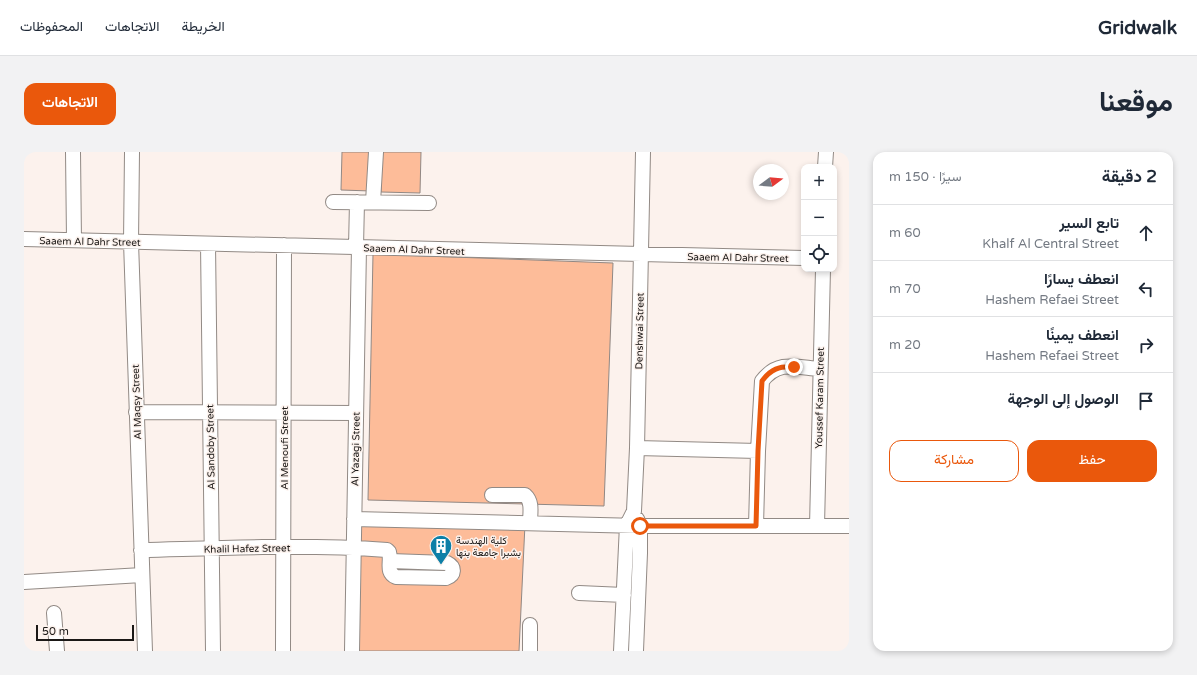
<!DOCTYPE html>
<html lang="ar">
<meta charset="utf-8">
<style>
:root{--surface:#fff;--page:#f2f2f3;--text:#1f2937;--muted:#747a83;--line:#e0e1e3;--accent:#ea580c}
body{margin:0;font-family:"Varela Round",Vazirmatn,sans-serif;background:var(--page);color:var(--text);direction:rtl}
.controls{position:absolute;right:12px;top:12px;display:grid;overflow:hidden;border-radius:8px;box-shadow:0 2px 6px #0003}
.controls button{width:36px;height:36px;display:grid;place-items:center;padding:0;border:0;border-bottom:1px solid var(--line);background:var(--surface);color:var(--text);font:20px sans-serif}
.compass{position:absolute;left:729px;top:12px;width:36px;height:36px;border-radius:50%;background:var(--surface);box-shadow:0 2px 6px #0003;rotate:74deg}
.scale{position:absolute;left:12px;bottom:10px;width:98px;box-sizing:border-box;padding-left:4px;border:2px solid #1b1816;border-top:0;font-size:11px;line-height:14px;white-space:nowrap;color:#1b1816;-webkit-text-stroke:3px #fcf2ed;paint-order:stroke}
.stop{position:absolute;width:12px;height:12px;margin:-9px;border:3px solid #ea580c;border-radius:50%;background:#fff}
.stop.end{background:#ea580c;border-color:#fff;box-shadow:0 1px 4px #0008}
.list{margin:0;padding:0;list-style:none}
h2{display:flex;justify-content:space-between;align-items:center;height:52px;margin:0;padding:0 16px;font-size:17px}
h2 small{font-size:13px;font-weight:400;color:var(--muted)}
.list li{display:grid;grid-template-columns:26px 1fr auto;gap:12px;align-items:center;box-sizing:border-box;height:56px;padding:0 16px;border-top:1px solid var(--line)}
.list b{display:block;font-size:15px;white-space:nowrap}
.list p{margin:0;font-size:13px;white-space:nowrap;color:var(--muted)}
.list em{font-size:13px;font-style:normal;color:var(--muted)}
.actions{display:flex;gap:8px;padding:12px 16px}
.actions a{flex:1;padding:9px 0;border:1px solid var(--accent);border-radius:12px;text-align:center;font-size:14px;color:var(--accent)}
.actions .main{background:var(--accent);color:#fff}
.icon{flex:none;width:22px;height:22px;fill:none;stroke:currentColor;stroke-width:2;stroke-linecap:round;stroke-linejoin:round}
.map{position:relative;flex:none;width:825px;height:499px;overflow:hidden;direction:ltr;border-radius:12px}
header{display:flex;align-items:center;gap:24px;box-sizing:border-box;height:56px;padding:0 20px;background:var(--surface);border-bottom:1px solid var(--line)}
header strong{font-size:19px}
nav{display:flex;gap:22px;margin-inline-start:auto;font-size:14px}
.intro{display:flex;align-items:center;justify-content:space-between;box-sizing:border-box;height:96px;padding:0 24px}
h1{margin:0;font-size:28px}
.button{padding:10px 18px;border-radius:12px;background:var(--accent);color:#fff;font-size:14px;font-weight:700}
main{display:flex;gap:24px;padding:0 24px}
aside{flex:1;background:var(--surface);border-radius:12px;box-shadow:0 2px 6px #0003}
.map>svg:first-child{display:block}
</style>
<header>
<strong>Gridwalk</strong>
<nav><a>الخريطة</a><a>الاتجاهات</a><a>المحفوظات</a></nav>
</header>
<div class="intro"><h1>موقعنا</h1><a class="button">الاتجاهات</a></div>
<main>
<aside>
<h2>2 دقيقة<small>سيرًا · 150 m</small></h2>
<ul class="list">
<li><svg class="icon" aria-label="ahead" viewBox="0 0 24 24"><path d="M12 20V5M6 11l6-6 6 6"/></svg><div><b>تابع السير</b><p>Khalf Al Central Street</p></div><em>60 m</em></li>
<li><svg class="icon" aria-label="left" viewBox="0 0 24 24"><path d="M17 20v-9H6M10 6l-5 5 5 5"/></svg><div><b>انعطف يسارًا</b><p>Hashem Refaei Street</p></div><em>70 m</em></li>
<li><svg class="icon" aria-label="right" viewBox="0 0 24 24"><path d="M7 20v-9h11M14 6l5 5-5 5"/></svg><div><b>انعطف يمينًا</b><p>Hashem Refaei Street</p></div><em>20 m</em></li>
<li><svg class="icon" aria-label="arrive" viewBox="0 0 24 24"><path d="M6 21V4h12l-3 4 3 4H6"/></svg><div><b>الوصول إلى الوجهة</b></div></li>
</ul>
<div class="actions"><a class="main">حفظ</a><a>مشاركة</a></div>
</aside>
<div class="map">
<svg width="825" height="499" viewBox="0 0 825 499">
<rect width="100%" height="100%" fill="#fcf2ed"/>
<path fill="#fdbc99" stroke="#918884" d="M318,0H348L347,39L317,38Z
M358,0H397L396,41L357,40Z
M349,102L589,111L580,354L344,348Z
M336,372H501L495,499H335Z"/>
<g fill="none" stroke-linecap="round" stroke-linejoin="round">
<g stroke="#928a85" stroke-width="16">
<path id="minor" d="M49,0L50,88
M108,0L107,90L121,499
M801,15L802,0
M309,50L405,51
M349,50L352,0
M0,87L780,106
M184,92L189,499
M332,95L333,50
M112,260L332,261
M613,296L734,299
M468,343H501C509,350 506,361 506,371
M330,367L616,374H825
M732,374L734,299L738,229C754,208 772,215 795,217
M793,374L799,117
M117,398C199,396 281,392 363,398L365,400C368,410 361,420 372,425L422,426C431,423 431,415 423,411L366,409
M0,430L118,423
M555,441L600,443
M30,461L33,499
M506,473V499
M259,499L260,93
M328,499L335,95
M597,499L603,373L610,359L613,296L619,0
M612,499L616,401V374L613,367"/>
</g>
<use href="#minor" stroke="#fff" stroke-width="14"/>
</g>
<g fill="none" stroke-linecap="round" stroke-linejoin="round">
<path stroke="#ea580c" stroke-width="5" d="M616,374H732L734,299L738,229C747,217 755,214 770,215"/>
</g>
<defs>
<g id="building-pin" transform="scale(1.15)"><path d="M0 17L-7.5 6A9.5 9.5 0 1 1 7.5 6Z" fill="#0d7fa7" stroke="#fcf2ed"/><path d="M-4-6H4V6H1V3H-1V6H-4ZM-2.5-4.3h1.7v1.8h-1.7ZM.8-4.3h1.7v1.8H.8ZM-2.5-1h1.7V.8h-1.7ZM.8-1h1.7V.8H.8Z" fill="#fff"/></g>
</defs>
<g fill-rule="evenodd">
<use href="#building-pin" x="417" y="394"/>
</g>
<g text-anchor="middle" stroke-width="3" stroke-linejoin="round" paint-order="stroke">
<g font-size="10" fill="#1b1816" stroke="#fcf2ed">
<text transform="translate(66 89) rotate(1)" y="4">Saaem Al Dahr Street</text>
<text transform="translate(390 97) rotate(2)" y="4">Saaem Al Dahr Street</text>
<text transform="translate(714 105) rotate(1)" y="4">Saaem Al Dahr Street</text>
<text transform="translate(615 179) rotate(-89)" y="4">Denshwai Street</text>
<text transform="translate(795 246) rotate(-89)" y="4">Youssef Karam Street</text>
<text transform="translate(112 250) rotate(-92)" y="4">Al Maqsy Street</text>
<text transform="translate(186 295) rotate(-91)" y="4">Al Sandoby Street</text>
<text transform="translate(260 296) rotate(-90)" y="4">Al Menoufi Street</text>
<text transform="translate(331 297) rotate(-89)" y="4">Al Yazagi Street</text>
<text transform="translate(223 396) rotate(-1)" y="4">Khalil Hafez Street</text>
</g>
<g font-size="10" fill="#1b1816" stroke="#fcf2ed" text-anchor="start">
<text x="432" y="392">كلية الهندسة<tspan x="432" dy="12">بشبرا جامعة بنها</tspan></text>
</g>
</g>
</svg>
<div class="controls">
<button>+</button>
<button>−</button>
<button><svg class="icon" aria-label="locate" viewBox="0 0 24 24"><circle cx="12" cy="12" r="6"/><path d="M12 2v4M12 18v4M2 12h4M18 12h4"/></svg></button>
</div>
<svg class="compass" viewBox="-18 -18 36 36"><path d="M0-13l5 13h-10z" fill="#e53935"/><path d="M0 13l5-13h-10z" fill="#747a83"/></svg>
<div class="scale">50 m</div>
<div class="stop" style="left:616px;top:374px"></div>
<div class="stop end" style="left:770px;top:215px"></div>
</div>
</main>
